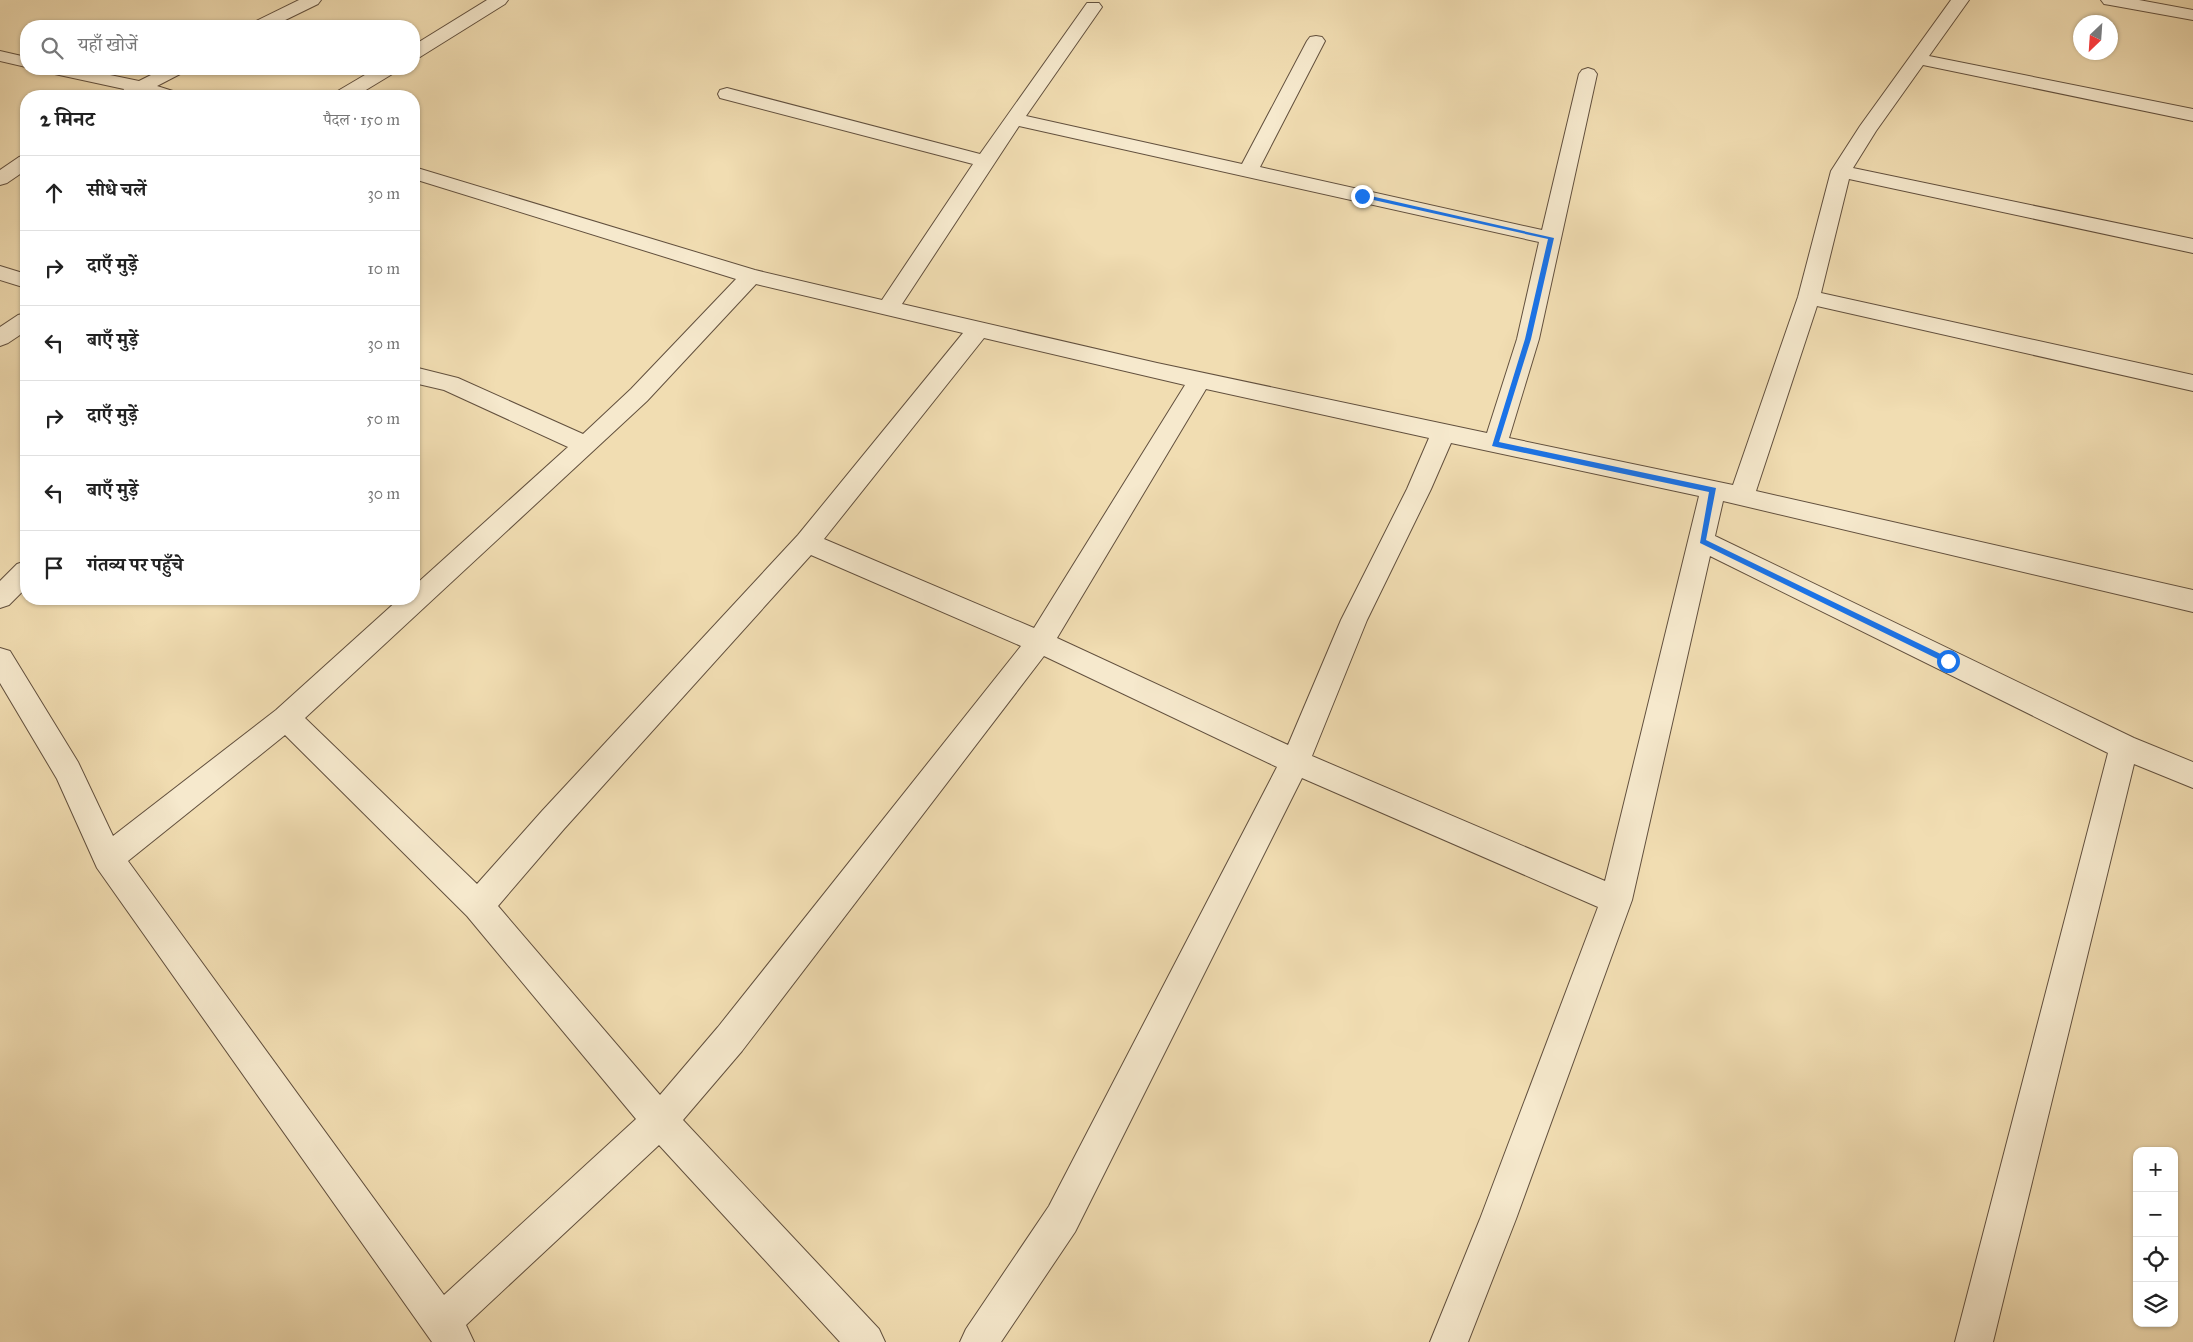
<!DOCTYPE html>
<html lang="hi">
<meta charset="utf-8">
<style>
:root{--surface:#fff;--page:#f6f6f6;--text:#222;--muted:#767676;--line:#e0e0e0}
body{margin:0;font-family:"IM FELL Great Primer","Noto Serif Devanagari",serif;background:var(--page);color:var(--text)}
.controls{position:absolute;right:15px;bottom:15px;display:grid;overflow:hidden;border-radius:10px;box-shadow:0 1px 4px #0004}
.controls button{width:45px;height:45px;display:grid;place-items:center;padding:0;border:0;border-bottom:1px solid var(--line);background:var(--surface);color:var(--text);font:25px sans-serif}
.compass{position:absolute;left:2073px;top:15px;width:45px;height:45px;border-radius:50%;background:var(--surface);box-shadow:0 1px 4px #0004;rotate:205deg}
.stop{position:absolute;width:15px;height:15px;margin:-11px;border:4px solid #1a73e8;border-radius:50%;background:#fff}
.stop.end{background:#1a73e8;border-color:#fff;box-shadow:0 1px 5px #0008}
.list{margin:0;padding:0;list-style:none}
h2{display:flex;justify-content:space-between;align-items:center;height:65px;margin:0;padding:0 20px;font-size:21px}
h2 small{font-size:16px;font-weight:400;color:var(--muted)}
.list li{display:grid;grid-template-columns:32px 1fr auto;gap:15px;align-items:center;box-sizing:border-box;height:75px;padding:0 20px;border-top:1px solid var(--line)}
.list b{display:block;font-size:19px;white-space:nowrap}
.list em{font-size:16px;font-style:normal;color:var(--muted)}
.icon{flex:none;width:28px;height:28px;fill:none;stroke:currentColor;stroke-width:2;stroke-linecap:round;stroke-linejoin:round}
.map{position:relative;flex:none;width:2193px;height:1342px;overflow:hidden}
.search{position:absolute;background:var(--surface);box-shadow:0 1px 4px #0004;left:20px;top:20px;width:400px;height:55px;display:flex;align-items:center;gap:12px;box-sizing:border-box;padding:0 18px;border-radius:20px;color:var(--muted);font-size:19px}
.panel{position:absolute;background:var(--surface);box-shadow:0 1px 4px #0004;left:20px;top:90px;width:400px;height:515px;border-radius:20px}
.map>svg:first-child{display:block}
</style>
<div class="map">
<svg width="2193" height="1342" viewBox="0 0 2193 1342">
<rect width="100%" height="100%" fill="#f1ddb2"/>
<filter id="stains"><feTurbulence type="fractalNoise" baseFrequency=".004" numOctaves="4"/><feColorMatrix values="0 0 0 0 .2 0 0 0 0 .09 0 0 0 0 .02 0 0 0 .5 -.17"/></filter>
<radialGradient id="worn" r=".72"><stop offset=".6" stop-color="#630" stop-opacity="0"/><stop offset="1" stop-color="#630" stop-opacity=".3"/></radialGradient>
<g fill="none" stroke-linecap="round" stroke-linejoin="round">
<g stroke="#62503e" stroke-width="2">
<path id="street" d="M299,0H321L318,4L273,26H251L254,22Z
M487,0H508L505,4L420,57L414,58V45Z
M1951,0H1969L1929,56L2193,109V121L1923,65L1876,131L1853,168L2193,239V253L1849,179L1821,293L2193,375V391L1817,306L1756,491L2193,590V612L1723,501L1715,536L2134,738L2193,762V788L2134,764L1993,1342H1955L2108,753L1710,556L1632,900L1516,1219L1468,1342H1430L1480,1219L1598,907L1302,778L1075,1232L1001,1342H960L966,1329L1049,1206L1277,767L1044,656L742,1051L683,1120L879,1329L885,1342H840L659,1145L466,1325L474,1342H432L97,868L57,779L0,683V648L10,651L78,762L113,836L276,710L399,599H414V586L568,447L444,390L414,383V367L458,378L583,434L631,389L736,279L414,179V167L755,270L882,300L973,164L720,98L718,94L720,90L727,88L980,154L1087,3H1099L1102,7L1026,116L1242,164L1307,41L1310,37L1316,36L1322,37L1325,41L1260,167L1542,230L1579,74L1582,70L1588,68L1594,70L1597,74L1539,339L1509,438L1733,485L1798,297L1831,171L1860,126ZM1019,126L1539,242L1517,339L1487,433L1157,363L902,304ZM756,284L963,333L798,535L542,811L477,884L305,718L647,401ZM984,338L1185,385L1034,628L824,539ZM1206,389L1429,438L1407,489L1341,620L1288,745L1057,638ZM1451,443L1699,496L1605,881L1312,756L1367,620L1431,489ZM811,555L1021,646L718,1027L660,1095L498,906L564,829ZM285,735L467,916L636,1119L444,1295L128,861Z
M2101,0H2139L2193,10V20L2110,5L2104,4Z
M0,51L26,57V67L0,61Z
M47,69H81L139,81L163,69H185L182,73L157,86L176,92L178,96H150L143,94L139,96H124L122,93L124,89L50,73Z
M375,69H397L394,73L356,96H334L336,92Z
M26,155V170L7,183L0,185V170L19,157Z
M0,266L26,274V288L0,280Z
M26,313V331L8,343L0,346V327L18,315Z
M26,561V588L9,605L0,608V581L17,564Z"/>
</g>
<use href="#street" fill="#f6e9cd" fill-rule="evenodd"/>
</g>
<path fill="#1a73e8" d="M1362,194L1554,238L1531,339L1499,442L1716,488L1706,540L1951,659V663H1946L1700,543L1709,492L1492,446L1525,339L1548,239L1360,197Z"/>
<rect width="100%" height="100%" filter="url(#stains)"/>
<rect width="100%" height="100%" fill="url(#worn)"/>
</svg>
<div class="controls">
<button>+</button>
<button>−</button>
<button><svg class="icon" aria-label="locate" viewBox="0 0 24 24"><circle cx="12" cy="12" r="6"/><path d="M12 2v4M12 18v4M2 12h4M18 12h4"/></svg></button>
<button><svg class="icon" aria-label="layers" viewBox="0 0 24 24"><path d="M12 4l9 5-9 5-9-5zM3 14l9 5 9-5"/></svg></button>
</div>
<svg class="compass" viewBox="-18 -18 36 36"><path d="M0-13l5 13h-10z" fill="#e53935"/><path d="M0 13l5-13h-10z" fill="#767676"/></svg>
<div class="stop" style="left:1948px;top:661px"></div>
<div class="stop end" style="left:1362px;top:196px"></div>
<div class="search"><svg class="icon" aria-label="search" viewBox="0 0 24 24"><circle cx="10" cy="10" r="6"/><path d="M15 15l6 6"/></svg>यहाँ खोजें</div>
<section class="panel">
<h2>2 मिनट<small>पैदल · 150 m</small></h2>
<ul class="list">
<li><svg class="icon" aria-label="ahead" viewBox="0 0 24 24"><path d="M12 20V5M6 11l6-6 6 6"/></svg><div><b>सीधे चलें</b></div><em>30 m</em></li>
<li><svg class="icon" aria-label="right" viewBox="0 0 24 24"><path d="M7 20v-9h11M14 6l5 5-5 5"/></svg><div><b>दाएँ मुड़ें</b></div><em>10 m</em></li>
<li><svg class="icon" aria-label="left" viewBox="0 0 24 24"><path d="M17 20v-9H6M10 6l-5 5 5 5"/></svg><div><b>बाएँ मुड़ें</b></div><em>30 m</em></li>
<li><svg class="icon" aria-label="right" viewBox="0 0 24 24"><path d="M7 20v-9h11M14 6l5 5-5 5"/></svg><div><b>दाएँ मुड़ें</b></div><em>50 m</em></li>
<li><svg class="icon" aria-label="left" viewBox="0 0 24 24"><path d="M17 20v-9H6M10 6l-5 5 5 5"/></svg><div><b>बाएँ मुड़ें</b></div><em>30 m</em></li>
<li><svg class="icon" aria-label="arrive" viewBox="0 0 24 24"><path d="M6 21V4h12l-3 4 3 4H6"/></svg><div><b>गंतव्य पर पहुँचे</b></div></li>
</ul>
</section>
</div>
